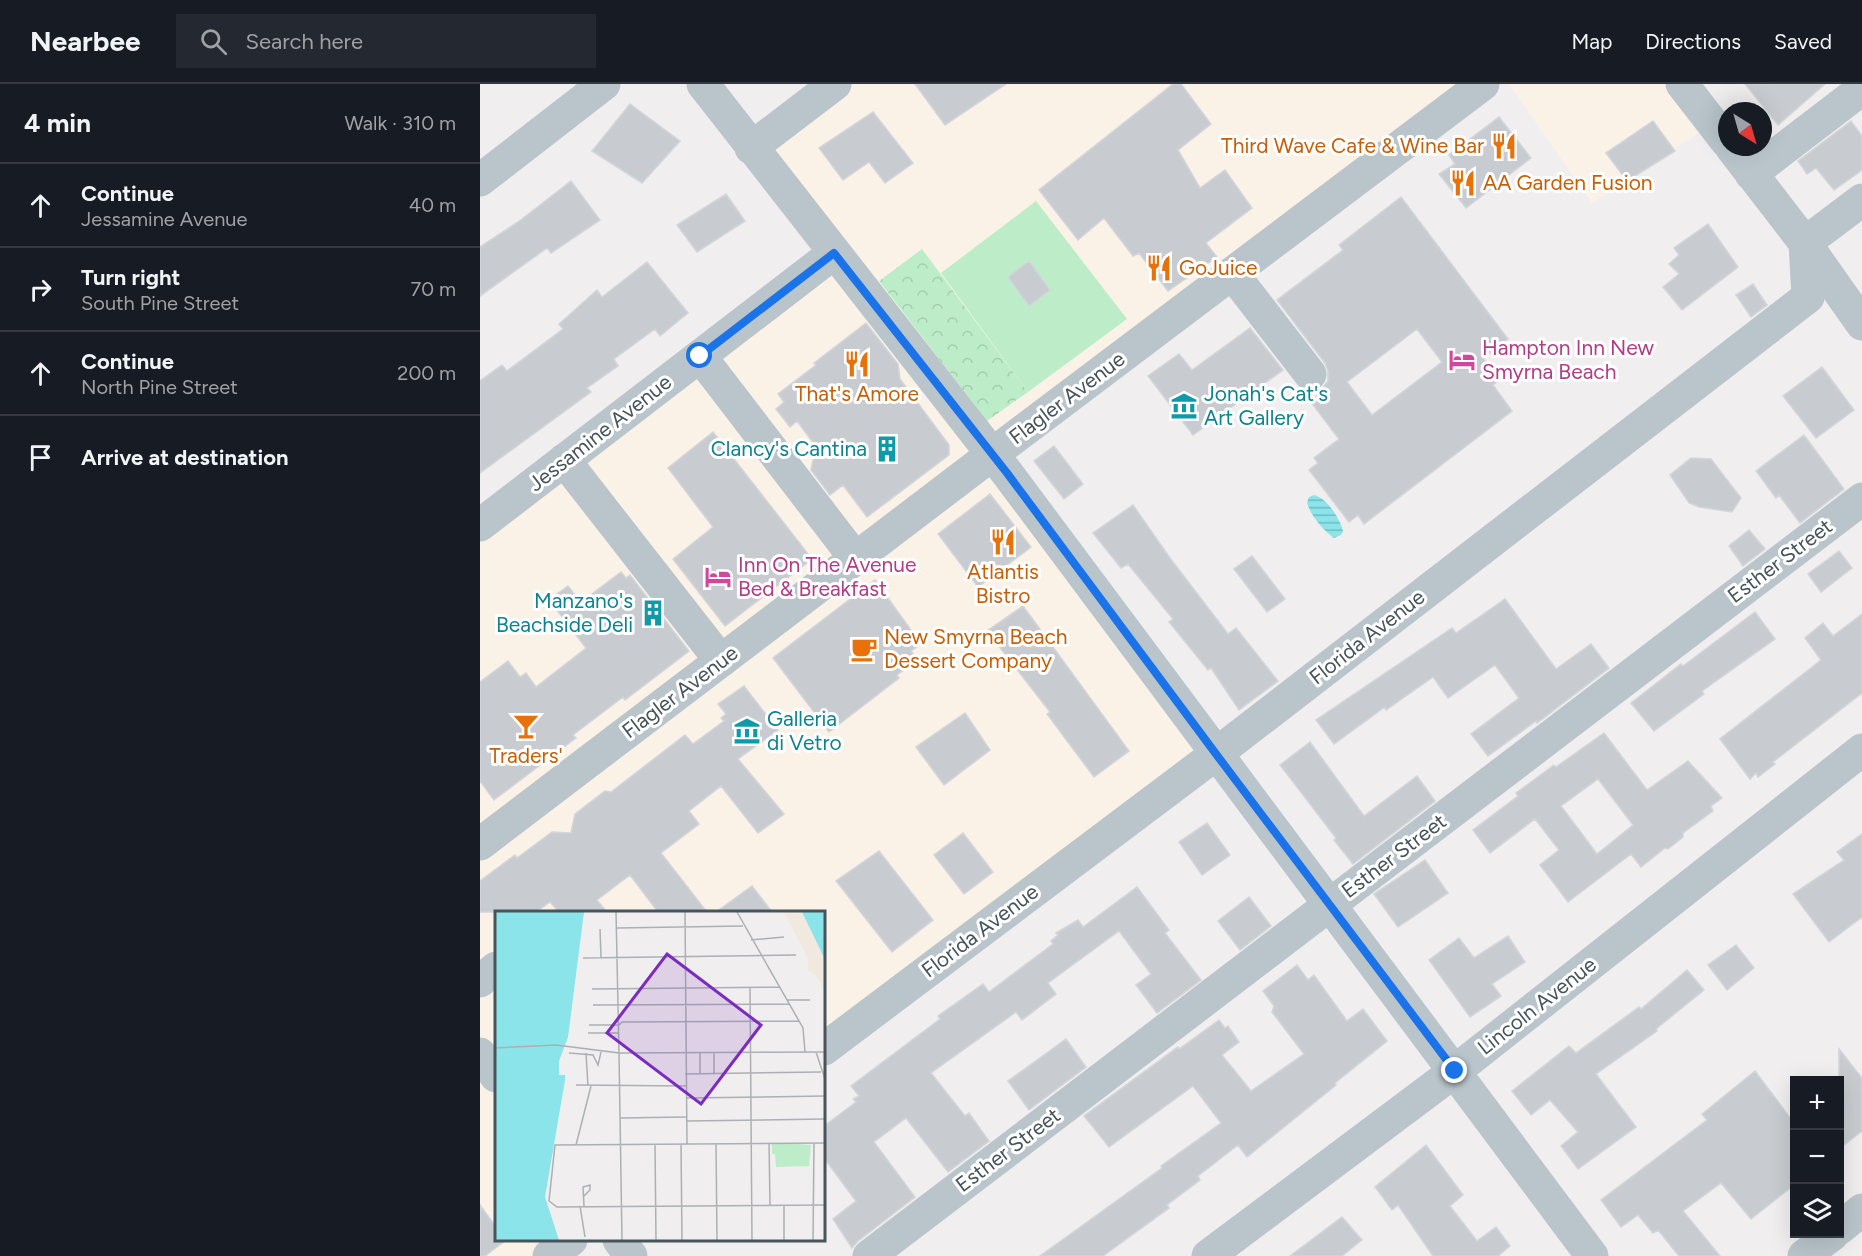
<!DOCTYPE html>
<meta charset="utf-8">
<style>
:root{--surface:#171b24;--page:#242831;--text:#f1f3f6;--muted:#9ea1a6;--line:#363941}
body{margin:0;font-family:Figtree,sans-serif;background:var(--page);color:var(--text)}
.controls{position:absolute;right:18px;bottom:18px;display:grid;overflow:hidden;border-radius:0px;box-shadow:0 6px 24px #0002}
.controls button{width:54px;height:54px;display:grid;place-items:center;padding:0;border:0;border-bottom:2px solid var(--line);background:var(--surface);color:var(--text);font:30px sans-serif}
.compass{position:absolute;left:1238px;top:18px;width:54px;height:54px;border-radius:50%;background:var(--surface);box-shadow:0 6px 24px #0002;rotate:143deg}
.stop{position:absolute;width:18px;height:18px;margin:-14px;border:4px solid #1a73e8;border-radius:50%;background:#fff}
.stop.end{background:#1a73e8;border-color:#fff;box-shadow:0 2px 6px #0008}
.list{margin:0;padding:0;list-style:none}
h2{display:flex;justify-content:space-between;align-items:center;height:78px;margin:0;padding:0 24px;font-size:26px}
h2 small{font-size:20px;font-weight:400;color:var(--muted)}
.list li{display:grid;grid-template-columns:39px 1fr auto;gap:18px;align-items:center;box-sizing:border-box;height:84px;padding:0 24px;border-top:2px solid var(--line)}
.list b{display:block;font-size:22px;white-space:nowrap}
.list p{margin:0;font-size:20px;white-space:nowrap;color:var(--muted)}
.list em{font-size:20px;font-style:normal;color:var(--muted)}
.icon{flex:none;width:33px;height:33px;fill:none;stroke:currentColor;stroke-width:2;stroke-linecap:round;stroke-linejoin:round}
.map{position:relative;flex:none;width:1382px;height:1172px;overflow:hidden}
header{display:flex;align-items:center;gap:36px;box-sizing:border-box;height:84px;padding:0 30px;background:var(--surface);border-bottom:2px solid var(--line)}
header strong{font-size:28px}
nav{display:flex;gap:33px;margin-inline-start:auto;font-size:21px}
.search{width:420px;height:54px;background:var(--page);display:flex;align-items:center;gap:15px;box-sizing:border-box;padding:0 21px;border-radius:0px;color:var(--muted);font-size:22px}
main{display:flex}
aside{flex:1;background:var(--surface)}
.map>svg:first-child{display:block}
</style>
<header>
<strong>Nearbee</strong>
<div class="search"><svg class="icon" aria-label="search" viewBox="0 0 24 24"><circle cx="10" cy="10" r="6"/><path d="M15 15l6 6"/></svg>Search here</div>
<nav><a>Map</a><a>Directions</a><a>Saved</a></nav>
</header>
<main>
<aside>
<h2>4 min<small>Walk · 310 m</small></h2>
<ul class="list">
<li><svg class="icon" aria-label="ahead" viewBox="0 0 24 24"><path d="M12 20V5M6 11l6-6 6 6"/></svg><div><b>Continue</b><p>Jessamine Avenue</p></div><em>40 m</em></li>
<li><svg class="icon" aria-label="right" viewBox="0 0 24 24"><path d="M7 20v-9h11M14 6l5 5-5 5"/></svg><div><b>Turn right</b><p>South Pine Street</p></div><em>70 m</em></li>
<li><svg class="icon" aria-label="ahead" viewBox="0 0 24 24"><path d="M12 20V5M6 11l6-6 6 6"/></svg><div><b>Continue</b><p>North Pine Street</p></div><em>200 m</em></li>
<li><svg class="icon" aria-label="arrive" viewBox="0 0 24 24"><path d="M6 21V4h12l-3 4 3 4H6"/></svg><div><b>Arrive at destination</b></div></li>
</ul>
</aside>
<div class="map">
<svg width="1382" height="1172" viewBox="0 0 1382 1172">
<defs>
<pattern id="park-crowns" width="20" height="18" patternUnits="userSpaceOnUse" patternTransform="scale(1.5)"><rect width="20" height="18" fill="#bdedc8"/><path d="M2 6a3 3 0 1 1 6 0M12 15a3 3 0 1 1 6 0" fill="none" stroke="#a4cdae"/></pattern>
<pattern id="water-rules" width="6" height="5" patternUnits="userSpaceOnUse" patternTransform="scale(1.5)"><rect width="6" height="5" fill="#8be4e9"/><path d="M0 2.5h6" fill="none" stroke="#73bbc0"/></pattern>
</defs>
<rect width="100%" height="100%" fill="#f0eeee"/>
<path fill="#fbf2e7" d="M355,0H1003L512,370L736,670L344,965V828H16V1156H91L69,1172H0V441L354,169L271,64Z
M1029,0H1186L1222,47L1112,119Z"/>
<path fill="url(#park-crowns)" d="M442,165L548,308L507,337L399,197Z"/>
<path fill="#bdedc8" d="M556,117L647,235L548,308L461,189Z"/>
<path fill="url(#water-rules)" d="M834,411C847,414 860,435 863,447L861,451L854,454C843,446 831,432 827,419L829,413Z"/>
<path fill="#c8ccd0" stroke="#d2d5d9" stroke-width="1.5" fill-rule="evenodd" d="M435,0H526L465,41Z
M693,0H701L731,40L698,66L720,104L745,86L772,124L726,159L737,173L688,207L659,169L653,172L624,134L598,156L559,106Z
M1265,0H1345L1298,41Z
M150,20L200,57L162,99L112,67Z
M393,28L433,79L405,99L389,78L363,96L339,64Z
M1019,33L1051,74L986,124L959,90L975,80L969,71Z
M1173,37L1195,67L1147,97L1126,69Z
M1371,37L1382,52V86L1354,106L1336,84L1327,90L1318,77Z
M91,97L120,136L71,169L67,164L0,212V163L38,138Z
M246,110L265,137L217,168L197,141Z
M921,113L1028,255L1003,274L1019,296L1013,301L1032,327L884,440L878,431L869,438L829,386L838,379L834,374L859,355L830,317L846,305L844,302L848,297V287L845,279L797,216L863,166L859,161ZM937,245L962,278L892,331L867,298Z
M1228,140L1258,183L1202,226L1183,203L1199,190L1189,180L1199,171L1194,164Z
M549,177L570,206L549,222L528,193Z
M167,178L208,229L180,252L175,245L134,275L138,282L107,304L111,308L0,389V297L22,281L27,287L83,245L79,240L117,206L122,213Z
M1273,200L1287,221L1271,233L1256,211Z
M386,239L418,280L420,295L469,361V371L387,433L363,401L350,411L331,386L333,376L340,368L317,337L310,343L296,325L304,318L298,310L336,281L334,279Z
M770,244L803,286L713,351L668,292L699,270L712,286Z
M1342,283L1374,326L1336,354L1303,312Z
M233,348L332,475L245,542L193,475L233,443L188,384Z
M1324,351L1364,405L1320,439L1299,411L1296,414L1276,387Z
M574,362L603,400L584,415L554,377Z
M1211,374L1231,375L1261,414L1252,428L1219,423L1209,419L1190,391Z
M510,410L551,463L498,503L458,450Z
M653,421L690,474L748,550L756,544L798,597L759,626L731,584L728,586L689,538L693,535L648,480L641,484L613,449Z
M1269,446L1285,465L1263,482L1249,462Z
M1359,467L1372,484L1341,508L1328,490Z
M772,472L805,515L787,528L754,485Z
M141,488L146,494L150,491L209,567L145,616L143,613L93,651L96,654L14,716L0,697V598L28,577L40,593L46,589L56,603L106,564L69,516L88,502L101,518Z
M395,496L441,560L431,567L438,576L417,591L419,594L349,648L293,574Z
M1025,515L1076,585L1111,560L1129,584L1057,639L1056,637L1008,672L991,650L1039,614L1015,581L968,614L953,593L906,626L905,623L854,660L836,636L972,544L976,549Z
M543,522L649,667L614,693L567,630L570,628L507,547Z
M1275,528L1295,555L1222,607L1224,610L1174,647L1151,619L1201,580L1203,582Z
M1382,530V609L1293,678L1295,680L1278,693L1276,689L1270,695L1240,655L1341,576L1325,554L1343,539L1353,552Z
M264,602L298,646L258,675L304,730L278,749L241,702L209,727L219,740L181,769L227,828H178L150,791L117,816L127,828H79L70,818L56,828H0V797L35,771L37,774L72,748L91,749L95,730L125,707L131,708L205,651L213,660L244,637L241,634L246,630L238,620Z
M485,629L510,666L464,701L436,663Z
M1124,649L1167,706L1208,677L1242,714L1231,722L1233,727L1203,749V753L1188,765L1185,764L1161,783L1151,770L1088,818L1060,781L1079,766L1055,735L1010,769L993,746L1038,712L1036,709L1074,681L1076,683ZM1118,695L1153,741L1117,770L1081,722Z
M830,658L884,732L937,692L955,717L873,780L854,756L856,754L800,681Z
M727,739L750,771L722,791L699,758Z
M483,749L513,788L484,810L454,771Z
M1382,750V833L1349,858L1313,810L1364,776L1357,768Z
M399,767L453,836L412,868L356,797Z
M945,776L968,809L918,843L894,810Z
M272,802L292,828H236Z
M657,803L689,846L685,849L721,896L677,929L656,901L671,890L639,847L568,899L576,910L542,936L536,928L451,989L485,1032L489,1029L509,1057L468,1088L426,1034L394,1058L435,1113L378,1157L372,1164L353,1135L376,1117L344,1074V1042L376,1018L373,1015L379,1012L371,1002L460,935L458,932L503,900L509,908L573,860L571,857L578,851L576,849L598,836L603,843Z
M769,813L791,842L760,866L738,837Z
M1028,852L1045,878L1012,900L1021,912L990,933L949,876L979,854L994,874Z
M1256,861L1274,884L1247,906L1228,881Z
M817,881L828,896L834,891L867,937L883,925L907,957L855,999L856,1001L767,1073L758,1061L718,1092L720,1096L687,1121L689,1124L623,1172H560L682,1084L681,1082L741,1039L713,1002L629,1063L604,1032L698,963L699,965L739,936L745,944L748,942L759,958L742,971L771,1007L824,970L792,928L794,922L783,907Z
M1207,886L1224,906L1176,945L1177,947L1116,990L1156,1043L1098,1085L1081,1062L1098,1048L1070,1016L1051,1031L1032,1007L1089,962L1096,969L1159,923L1161,925Z
M586,955L606,983L549,1026L528,997Z
M1359,965L1382,994V1047L1359,1065Z
M1275,987L1314,1039V1101L1271,1135L1241,1099L1203,1127L1240,1172H1199L1178,1146L1173,1149L1158,1131L1141,1143L1121,1116L1227,1036L1222,1030Z
M946,1061L983,1111L970,1122L997,1157L1016,1143L1030,1162L1018,1172H953L918,1121L912,1126L895,1103Z
M0,1121L16,1143V1155L26,1156L5,1172H0Z
M862,1133L882,1156L862,1172H810Z"/>
<g fill="none" stroke-linecap="round" stroke-linejoin="round">
<path stroke="#b9c5cb" stroke-width="33" d="M223,0L527,389L1112,1172
M1202,0L1247,58
M1251,63L1325,159L1382,240
M271,64L355,0
M1271,90L1382,5
M0,96L124,0
M752,189L830,290
M220,272L375,474
M84,376L241,577
M0,441L354,169
M0,760L535,353L1003,0
M0,897L16,884
M344,965L736,670L1328,213L1325,159L1382,116
M0,970L16,992
M1360,1144L1382,1126
M139,1156L151,1172
M69,1172L91,1156
M389,1172L1382,415
M728,1172L975,987L1382,666
M1324,1172L1353,1150"/>
</g>
<g fill="none" stroke-linecap="round" stroke-linejoin="round">
<path stroke="#1a73e8" stroke-width="8" d="M220,272L354,169L527,389L736,670L975,987"/>
</g>
<defs>
<g id="restaurant-bare" transform="scale(2.07)"><path d="M-5-6h1v4h1v-4h1v4h1v-4h1v5L-1.5 .5V6h-2V.5L-5-1ZM5-6V6H3V1.5H1.5Q1.5-4 5-6Z" fill="#e8710a" stroke="#fff" stroke-width="2.5" paint-order="stroke"/></g>
<g id="hotel-bare" transform="scale(2.07)"><path d="M-6-4.5h1.5V1H6V5H4.5V3h-9V5H-6ZM-4 0a1.8 1.8 0 1 1 3.6 0ZM.5 0V-2.5h3Q6-2.5 6 0Z" fill="#d1479c" stroke="#fff" stroke-width="2.5" paint-order="stroke"/></g>
<g id="museum-bare" transform="scale(2.07)"><path d="M0-6L6-3V-2H-6V-3ZM-5-1h2V3h-2ZM-1-1h2V3h-2ZM3-1h2V3H3ZM-6 4H6V6H-6Z" fill="#0f9aa8" stroke="#fff" stroke-width="2.5" paint-order="stroke"/></g>
<g id="building-bare" transform="scale(2.07)"><path d="M-4-6H4V6H1V3H-1V6H-4ZM-2.5-4.3h1.7v1.8h-1.7ZM.8-4.3h1.7v1.8H.8ZM-2.5-1h1.7V.8h-1.7ZM.8-1h1.7V.8H.8Z" fill="#0f9aa8" stroke="#fff" stroke-width="2.5" paint-order="stroke"/></g>
<g id="cafe-bare" transform="scale(2.07)"><path d="M-5.5-4.5H6V0H3Q3 3.5 0 3.5H-2.5Q-5.5 3.5-5.5 0ZM3-3.2v2h1.7v-2ZM-6 4.5H4V6H-6Z" fill="#e8710a" stroke="#fff" stroke-width="2.5" paint-order="stroke"/></g>
<g id="bar-bare" transform="scale(2.07)"><path d="M-6-5H6L.8 .8V4.5H3.5V6h-7V4.5H-.8V.8Z" fill="#e8710a" stroke="#fff" stroke-width="2.5" paint-order="stroke"/></g>
</defs>
<g fill-rule="evenodd">
<use href="#restaurant-bare" x="1024" y="62"/>
<use href="#restaurant-bare" x="983" y="99"/>
<use href="#restaurant-bare" x="679" y="184"/>
<use href="#hotel-bare" x="982" y="276"/>
<use href="#restaurant-bare" x="377" y="280"/>
<use href="#museum-bare" x="704" y="322"/>
<use href="#building-bare" x="407" y="365"/>
<use href="#restaurant-bare" x="523" y="458"/>
<use href="#hotel-bare" x="238" y="493"/>
<use href="#building-bare" x="173" y="529"/>
<use href="#cafe-bare" x="384" y="565"/>
<use href="#bar-bare" x="46" y="642"/>
<use href="#museum-bare" x="267" y="647"/>
</g>
<g text-anchor="middle" stroke-width="6" stroke-linejoin="round" paint-order="stroke">
<g font-size="21" fill="#c56008" stroke="#fff" text-anchor="start">
<text x="1004" y="69" text-anchor="end">Third Wave Cafe &amp; Wine Bar</text>
<text x="1003" y="106">AA Garden Fusion</text>
<text x="699" y="191">GoJuice</text>
<text x="377" y="317" text-anchor="middle">That's Amore</text>
<text x="523" y="495" text-anchor="middle">Atlantis<tspan x="523" dy="24">Bistro</tspan></text>
<text x="404" y="560">New Smyrna Beach<tspan x="404" dy="24">Dessert Company</tspan></text>
<text x="46" y="679" text-anchor="middle">Traders'</text>
</g>
<g font-size="21" fill="#b23c85" stroke="#fff" text-anchor="start">
<text x="1002" y="271">Hampton Inn New<tspan x="1002" dy="24">Smyrna Beach</tspan></text>
<text x="258" y="488">Inn On The Avenue<tspan x="258" dy="24">Bed &amp; Breakfast</tspan></text>
</g>
<g font-size="21" fill="#0d838f" stroke="#fff" text-anchor="start">
<text x="724" y="317">Jonah's Cat's<tspan x="724" dy="24">Art Gallery</tspan></text>
<text x="387" y="372" text-anchor="end">Clancy's Cantina</text>
<text x="153" y="524" text-anchor="end">Manzano's<tspan x="153" dy="24">Beachside Deli</tspan></text>
<text x="287" y="642">Galleria<tspan x="287" dy="24">di Vetro</tspan></text>
</g>
<g font-size="21" fill="#46545b" stroke="#fff">
<text transform="translate(587 314) rotate(-37)" y="7">Flagler Avenue</text>
<text transform="translate(120 349) rotate(-38)" y="7">Jessamine Avenue</text>
<text transform="translate(1300 477) rotate(-37)" y="7">Esther Street</text>
<text transform="translate(887 553) rotate(-38)" y="7">Florida Avenue</text>
<text transform="translate(200 608) rotate(-37)" y="7">Flagler Avenue</text>
<text transform="translate(914 772) rotate(-37)" y="7">Esther Street</text>
<text transform="translate(500 847) rotate(-37)" y="7">Florida Avenue</text>
<text transform="translate(1057 922) rotate(-38)" y="7">Lincoln Avenue</text>
<text transform="translate(528 1066) rotate(-37)" y="7">Esther Street</text>
</g>
</g>
<g transform="translate(15 827)">
<rect width="330" height="330" fill="#f0eeee"/>
<path d="M289,1H330V79L320,63L313,60V47Z" fill="#f1e9df"/>
<path d="M277,233H302V243H277Z" fill="#bdedc8"/>
<path d="M302,233L316,234L314,255L281,256L280,243H302Z" fill="#bdedc8"/>
<path d="M0,1H89L73,126L64,150V164H70V169L50,286L64,329H0ZM307,1H330V49L324,36Z" fill="#8be4e9"/>
<path fill="none" stroke="#acb0b3" stroke-width="1.5" d="M121,1L124,142L330,141M190,1L192,233M242,1L308,117L310,141M122,17L248,15M105,18L106,47M256,29L289,26M88,47L301,44M255,76L257,329M97,78L285,76M292,89H315M98,94L294,93M94,114H124L127,111L304,110M93,122H124M0,137L61,134L124,142L127,329M321,141L330,168M74,142L98,144L103,154L106,141M91,142L93,175M205,142V163M219,142V163M190,163L326,161M81,174L191,175M191,187L330,185M125,207L191,206M191,210L330,208M274,232L275,294M330,232L60,234L54,290L62,296L330,294M160,233L161,329M186,233L187,329M221,233L222,329M81,234L96,175M89,285L95,279V274L88,276L89,295M289,294V329M85,295L90,326M318,329L319,232"/>
<path fill="#7b2cbf" fill-opacity="0.15" stroke="#7b2cbf" stroke-width="3" d="M172,43L266,114L206,193L112,122Z"/>
<rect width="330" height="330" fill="none" stroke="#46545b" stroke-width="3"/>
</g>
</svg>
<div class="controls">
<button>+</button>
<button>−</button>
<button><svg class="icon" aria-label="layers" viewBox="0 0 24 24"><path d="M12 4l9 5-9 5-9-5zM3 14l9 5 9-5"/></svg></button>
</div>
<svg class="compass" viewBox="-18 -18 36 36"><path d="M0-13l5 13h-10z" fill="#e53935"/><path d="M0 13l5-13h-10z" fill="#9ea1a6"/></svg>
<div class="stop" style="left:220px;top:272px"></div>
<div class="stop end" style="left:975px;top:987px"></div>
</div>
</main>
